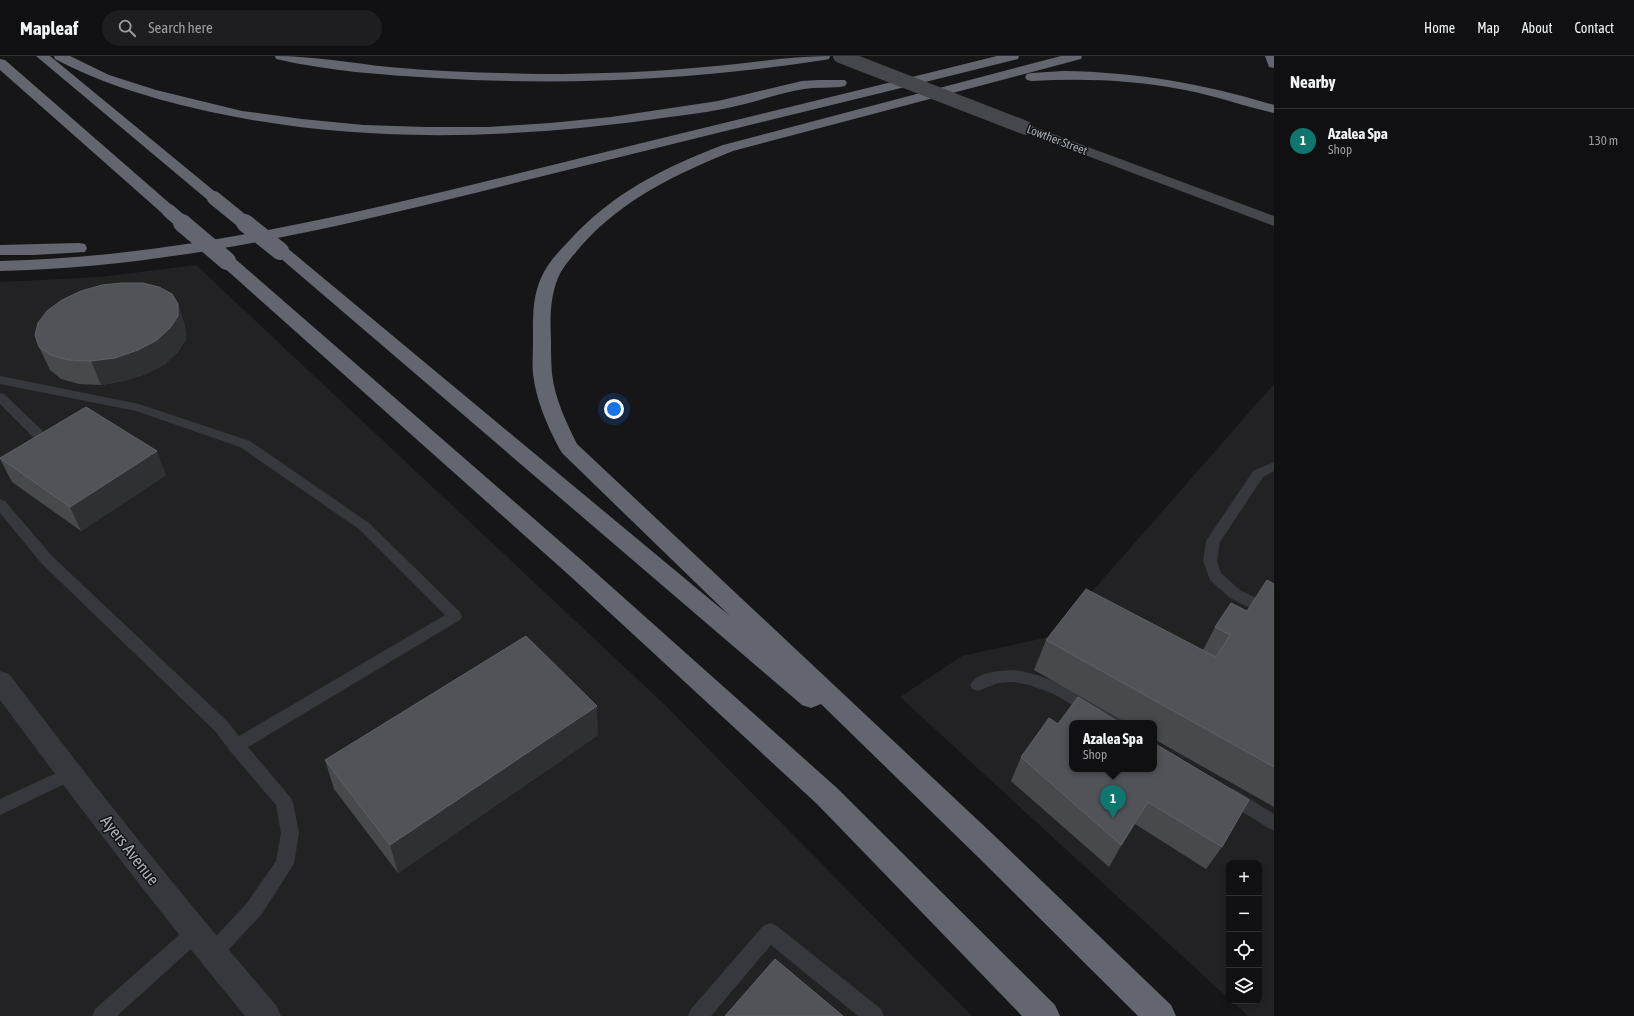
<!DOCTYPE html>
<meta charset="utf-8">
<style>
:root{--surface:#101012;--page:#1e1e20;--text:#f1f3f6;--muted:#9c9d9f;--line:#303032;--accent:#0f766e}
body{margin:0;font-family:"Asap Condensed",sans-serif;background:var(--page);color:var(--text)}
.controls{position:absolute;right:12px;bottom:12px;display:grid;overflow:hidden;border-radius:8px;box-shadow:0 2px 6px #0003}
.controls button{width:36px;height:36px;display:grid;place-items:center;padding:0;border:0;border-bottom:1px solid var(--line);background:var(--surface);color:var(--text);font:20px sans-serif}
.you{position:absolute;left:614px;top:353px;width:14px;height:14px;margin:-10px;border:3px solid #fff;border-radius:50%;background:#1a73e8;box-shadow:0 0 0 6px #1a73e833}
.badge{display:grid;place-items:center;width:26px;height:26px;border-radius:50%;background:var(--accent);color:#fff;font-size:13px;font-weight:700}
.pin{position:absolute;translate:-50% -33px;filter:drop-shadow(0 1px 2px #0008)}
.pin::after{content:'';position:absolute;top:21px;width:14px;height:12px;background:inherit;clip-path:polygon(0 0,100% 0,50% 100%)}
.popup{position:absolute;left:1069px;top:664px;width:88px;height:52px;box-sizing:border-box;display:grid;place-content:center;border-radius:8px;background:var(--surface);filter:drop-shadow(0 1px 3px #0005);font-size:13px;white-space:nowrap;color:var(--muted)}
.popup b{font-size:15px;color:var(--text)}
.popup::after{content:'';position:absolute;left:50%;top:100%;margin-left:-8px;border:8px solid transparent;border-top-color:var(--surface)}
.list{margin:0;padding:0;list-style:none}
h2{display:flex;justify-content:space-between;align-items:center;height:52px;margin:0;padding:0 16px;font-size:17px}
h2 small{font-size:13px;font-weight:400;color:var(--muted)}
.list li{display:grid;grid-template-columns:26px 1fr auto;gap:12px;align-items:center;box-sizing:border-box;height:64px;padding:0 16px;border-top:1px solid var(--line)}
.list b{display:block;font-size:15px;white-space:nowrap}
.list p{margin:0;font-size:13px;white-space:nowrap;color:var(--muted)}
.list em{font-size:13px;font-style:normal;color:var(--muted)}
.icon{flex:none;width:22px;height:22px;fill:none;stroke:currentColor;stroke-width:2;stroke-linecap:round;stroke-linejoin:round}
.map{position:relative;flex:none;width:1274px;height:960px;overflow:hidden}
header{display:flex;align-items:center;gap:24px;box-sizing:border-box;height:56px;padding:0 20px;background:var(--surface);border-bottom:1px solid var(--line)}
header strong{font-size:19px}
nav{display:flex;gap:22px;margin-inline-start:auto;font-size:14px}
.search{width:280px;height:36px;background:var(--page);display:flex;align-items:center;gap:10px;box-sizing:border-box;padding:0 14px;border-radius:22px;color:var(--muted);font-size:15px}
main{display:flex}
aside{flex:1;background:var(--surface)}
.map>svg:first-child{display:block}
</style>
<header>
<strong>Mapleaf</strong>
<div class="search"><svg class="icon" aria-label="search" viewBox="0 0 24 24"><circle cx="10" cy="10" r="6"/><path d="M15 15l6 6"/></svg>Search here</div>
<nav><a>Home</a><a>Map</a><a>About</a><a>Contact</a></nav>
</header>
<main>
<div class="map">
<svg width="1274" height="960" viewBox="0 0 1274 960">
<rect width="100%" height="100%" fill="#161618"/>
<path fill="#222225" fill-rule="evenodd" d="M196,209L665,649L972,960H0V226L101,221Z
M1274,328V960H1248L1232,945H1259V807H1229V943L900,641L962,600L1053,580ZM1072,667H1154V713H1072Z"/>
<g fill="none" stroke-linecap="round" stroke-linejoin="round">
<path fill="#37383d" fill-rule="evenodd" d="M0,320L139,348L250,385L369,467L460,556L462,560L460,564L248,691L290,741L293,746L299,777L294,808L261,859L219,904L212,907L205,904L202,898L205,892L247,847L276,805L281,777L276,749L230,695L215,675L42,508L0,457V443L5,445L52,500L227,665L239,680L445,559L359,473L240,391L136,355L0,328Z
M0,337L4,338L47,379L48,382L47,385L42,386L37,385L0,348Z
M1274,406V415L1263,421L1220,486L1217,505L1221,517L1240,534L1274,551V564L1230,542L1210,524L1203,505L1206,485L1253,415Z
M1014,614C1054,620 1087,641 1121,662L1123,667H1102L1054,638L1029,629L1014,626L998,627L978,635L972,633L970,629C977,615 1000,615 1014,614Z
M69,711L75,713L77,718L75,723L0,759V743Z
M1230,732L1236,734L1274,758V775L1268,772L1224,744L1221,739L1224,734Z
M770,867L777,870L881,953L884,960H858L771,889L711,960H688L691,953L763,870Z
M195,868L202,871L204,877L202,883L117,960H92L95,953L188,871Z"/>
<path fill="#37383d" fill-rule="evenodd" d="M0,615L9,618C95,731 183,842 276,949L281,960H245C160,857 79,751 0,644Z"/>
<path fill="#45474d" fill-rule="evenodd" d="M1026,68L1274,160V170L1021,75L1019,72L1021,69Z"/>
<path fill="#63666e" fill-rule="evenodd" d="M36,0H50L219,139L222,142L219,145L214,147L209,145Z
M54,0H70L109,19L156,34L242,55L302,63L364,69L426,71H488L550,67L611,61L718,45L802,25L819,24H845L847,27L845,30L840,31C828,32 816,31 804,33C784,36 765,43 745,48C721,54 695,58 670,61C518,83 362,89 211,56C157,44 104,29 55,3Z
M275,0C313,0 351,7 389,11C440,16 492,17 543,18C597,18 651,16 704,11C746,8 788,0 830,0L829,3L824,4C695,24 566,30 435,22C383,19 328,15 276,3Z
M997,0H1019L1018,3C857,43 696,82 535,122C359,166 183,211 0,215V205C179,201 351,158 524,116C682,77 840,39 997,0Z
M1061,0H1082L1081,3L733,95C676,118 623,143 581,190C573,200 563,210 558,222C550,242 550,263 551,284C551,295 551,307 552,318C555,343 566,366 577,388L999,784L1171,949L1176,960H1138L979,802L821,648L811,652L802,649L272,195L274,191L280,190L286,191L730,560L562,397L559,392C547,369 536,344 533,318C532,307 533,296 533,285C533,263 532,242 541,222C547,208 558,196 568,186C612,137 663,112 723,89Z
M1265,0H1274V12L1269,11Z
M0,3L5,4L175,152L177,155L175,158L169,160L163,158L0,14Z
M1063,15C1137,16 1204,28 1274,49V57C1244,50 1215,40 1185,34C1134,24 1083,22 1032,25L1027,24L1025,21L1027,18L1032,17Z
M79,187L85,188L87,192L85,196L34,199H0V189Z
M227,200L233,201L586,508L837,732L1055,949L1060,960H1022L817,748L570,520L221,209L219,205L221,201Z"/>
<path stroke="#45474d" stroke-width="14" d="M840,0L1026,72"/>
<path stroke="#63666e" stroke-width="14" d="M214,142L246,168
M169,155L184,168"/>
<path stroke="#63666e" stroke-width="18" d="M182,167L227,205
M245,167L280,195"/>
</g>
<path fill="#47494d" d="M178,248L185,271L186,283L178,296L165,308L146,318L124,325L101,329L79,328L61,323L50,314L39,291Z
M0,402L166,419L81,475L12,426L0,403Z
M1274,528V751L1154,683V667H1127L1034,614L1046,584L1203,594L1215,571L1247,555Z
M1058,668L1154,713L1222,791L1206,813L1135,768L1109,811L1011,725L1021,701Z
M598,679L398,817L334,733L325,704Z"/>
<path fill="#2f3033" d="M178,248L185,271L186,283L178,296L165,308L146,318L124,325L101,329L91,305Z
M157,395L166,419L81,475L70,451Z
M597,650L598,679L398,817L390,789Z
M1148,746L1135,768L1109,811L1121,789Z"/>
<path fill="#525359" stroke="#5f6168" d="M122,227H143L159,231L172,238L178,248V260L170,272L157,284L138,294L115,302L91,305L69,304L51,299L39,291L35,279L38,267L47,255L62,244L81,235L102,229Z
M86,351L157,395L70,451L0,402Z
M1267,524L1274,528V711L1046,584L1086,533L1216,601L1230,579L1215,571L1231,547L1247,555Z
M526,580L597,650L390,789L325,704Z
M1078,641L1120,667H1072V713H1154V687L1249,744L1222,791L1148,746L1121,789L1021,701L1049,662L1058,668Z
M775,903L843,960H725Z"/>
<g text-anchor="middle" stroke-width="3" stroke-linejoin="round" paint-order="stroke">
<g font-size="12" fill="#a8adb8" stroke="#111113">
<text transform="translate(1057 84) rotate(21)" y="4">Lowther Street</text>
</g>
<g font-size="17" fill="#a8adb8" stroke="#111113">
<text transform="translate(130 794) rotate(52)" y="6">Ayers Avenue</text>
</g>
</g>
</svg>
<div class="controls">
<button>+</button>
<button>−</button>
<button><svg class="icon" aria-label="locate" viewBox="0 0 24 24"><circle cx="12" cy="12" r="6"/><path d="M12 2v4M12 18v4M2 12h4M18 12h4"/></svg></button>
<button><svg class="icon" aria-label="layers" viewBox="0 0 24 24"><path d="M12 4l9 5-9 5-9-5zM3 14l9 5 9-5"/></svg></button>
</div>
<div class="you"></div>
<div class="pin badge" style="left:1113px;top:762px">1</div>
<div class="popup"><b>Azalea Spa</b>Shop</div>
</div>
<aside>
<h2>Nearby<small></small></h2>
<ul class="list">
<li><span class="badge">1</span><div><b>Azalea Spa</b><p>Shop</p></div><em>130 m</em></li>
</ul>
</aside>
</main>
